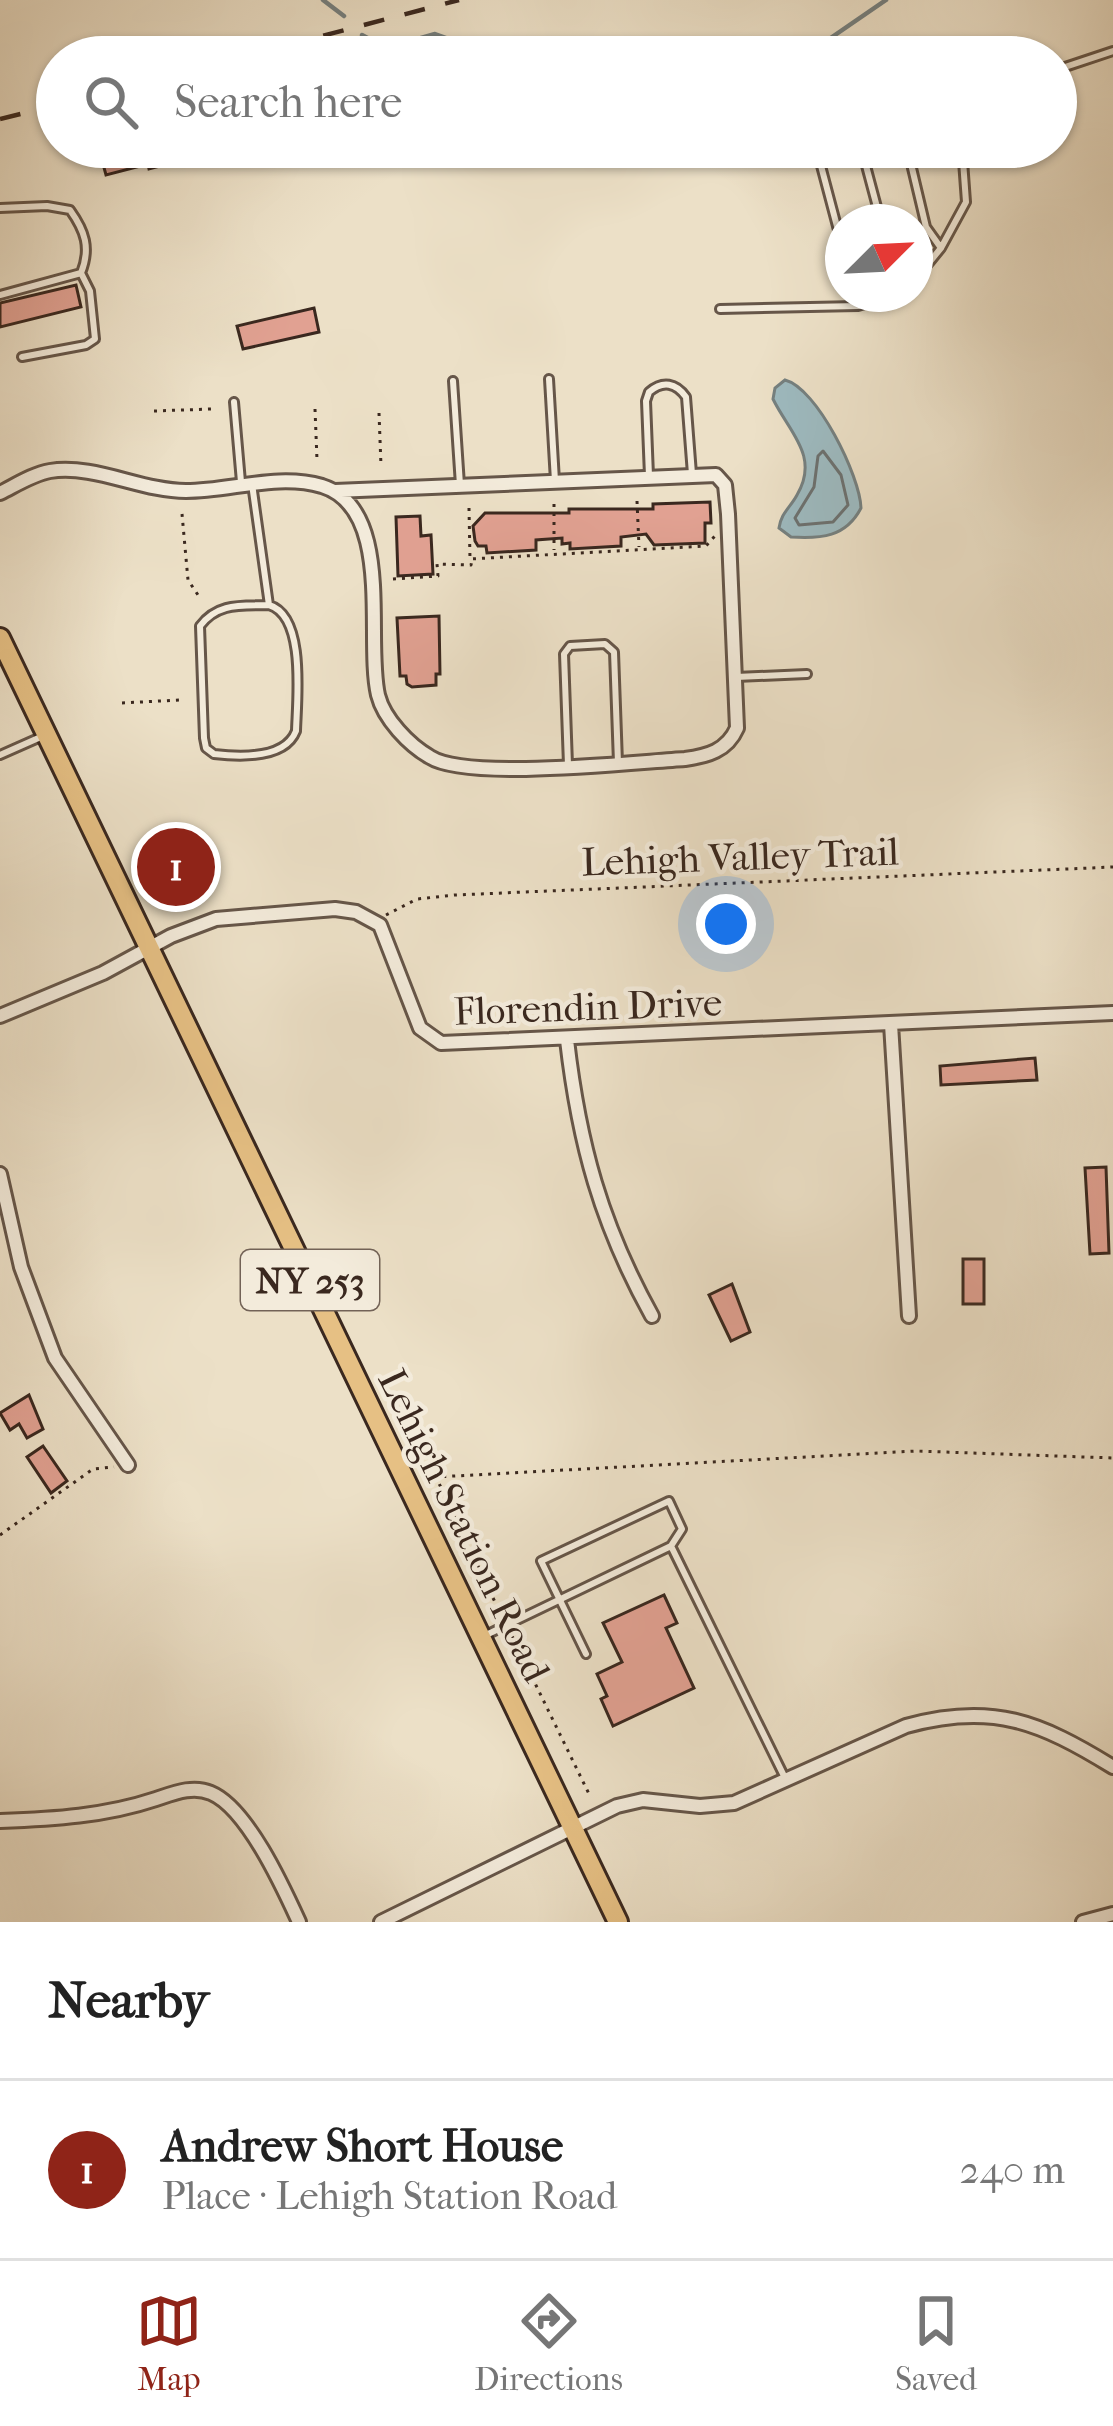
<!DOCTYPE html>
<meta charset="utf-8">
<style>
:root{--surface:#fff;--page:#f2f2f2;--text:#222;--muted:#767676;--line:#e0e0e0;--accent:#8f2418}
body{margin:0;font-family:"IM FELL French Canon",serif;background:var(--page);color:var(--text)}
.compass{position:absolute;left:825px;top:204px;width:108px;height:108px;border-radius:50%;background:var(--surface);box-shadow:0 3px 9px #0004;rotate:66deg}
.you{position:absolute;left:726px;top:924px;width:42px;height:42px;margin:-30px;border:9px solid #fff;border-radius:50%;background:#1a73e8;box-shadow:0 0 0 18px #1a73e833}
.badge{display:grid;place-items:center;width:78px;height:78px;border-radius:50%;background:var(--accent);color:#fff;font-size:39px;font-weight:700}
.pin{position:absolute;translate:-50% -50%;border:6px solid #fff;box-shadow:0 3px 12px #0006}
.list{margin:0;padding:0;list-style:none}
h2{display:flex;justify-content:space-between;align-items:center;height:156px;margin:0;padding:0 48px;font-size:51px}
h2 small{font-size:39px;font-weight:400;color:var(--muted)}
.list li{display:grid;grid-template-columns:78px 1fr auto;gap:36px;align-items:center;box-sizing:border-box;height:180px;padding:0 48px;border-top:3px solid var(--line)}
.list b{display:block;font-size:45px;white-space:nowrap}
.list p{margin:0;font-size:39px;white-space:nowrap;color:var(--muted)}
.list em{font-size:39px;font-style:normal;color:var(--muted)}
.icon{flex:none;width:66px;height:66px;fill:none;stroke:currentColor;stroke-width:2;stroke-linecap:round;stroke-linejoin:round}
.map{position:relative;flex:none;width:1113px;height:1922px;overflow:hidden}
.search{position:absolute;background:var(--surface);box-shadow:0 3px 9px #0004;left:36px;right:36px;top:36px;height:132px;display:flex;align-items:center;gap:30px;box-sizing:border-box;padding:0 42px;border-radius:66px;color:var(--muted);font-size:45px}
.sheet{height:336px;background:var(--surface)}
nav{display:flex;justify-content:space-around;align-items:center;box-sizing:border-box;height:168px;border-top:3px solid var(--line);background:var(--surface);font-size:33px;color:var(--muted)}
nav a{display:grid;justify-items:center;gap:6px}
nav .on{color:var(--accent)}
.map>svg:first-child{display:block}
</style>
<div class="map">
<svg width="1113" height="1922" viewBox="0 0 1113 1922">
<rect width="100%" height="100%" fill="#ece0c7"/>
<filter id="stains"><feTurbulence type="fractalNoise" baseFrequency=".00167" numOctaves="4"/><feColorMatrix values="0 0 0 0 .2 0 0 0 0 .09 0 0 0 0 .02 0 0 0 .5 -.17"/></filter>
<radialGradient id="worn" r=".72"><stop offset=".6" stop-color="#630" stop-opacity="0"/><stop offset="1" stop-color="#630" stop-opacity=".3"/></radialGradient>
<path fill="#9dbac0" stroke="#758080" stroke-width="3" d="M785,380C817,388 860,476 861,508C846,537 821,539 791,537L779,528C781,513 790,508 797,495C820,456 789,432 773,399L775,388Z"/>
<g fill="none" stroke-linecap="round" stroke-linejoin="round">
<path stroke="#6c7170" stroke-width="3" d="M823,451L841,475L848,505L833,522L799,525L795,518L814,487L818,456Z"/>
<path stroke="#758080" stroke-width="4.5" d="M323,0L344,16
M362,35L386,48L435,34L499,57
M803,57L886,0"/>
</g>
<path fill="#e1a192" stroke="#3a281f" stroke-width="3" d="M122,147H216L217,151L149,169L148,164L106,175L100,153Z
M76,285L81,307L0,327V303Z
M314,308L319,332L243,349L237,326Z
M710,502L711,523H705V543L654,545L646,534L621,537V546L570,549V543L562,544V538L536,540V550L487,553L486,546H478L475,541L473,526L485,513H569V509H653V504Z
M420,516L421,536L431,535L433,574L398,576L396,517Z
M439,616L440,674H436V685L412,687L407,684L406,676H400L397,618Z
M1035,1058L1037,1080L941,1085L940,1066Z
M1106,1167L1109,1253L1090,1254L1085,1168Z
M963,1259H984V1304H963Z
M732,1284L750,1332L731,1341L709,1295Z
M29,1395L43,1429L27,1438L19,1424L10,1430L0,1413Z
M43,1446L67,1481L51,1493L27,1457Z
M664,1595L677,1623L666,1628L694,1688L613,1726L601,1699L607,1696L597,1674L622,1662L603,1623Z"/>
<g fill="none" stroke-linecap="round" stroke-linejoin="round">
<g stroke="#665649" stroke-width="12">
<path id="lane" d="M1056,70L1113,51
M861,147L881,222
M907,147L926,227L941,248
M0,208L47,206L70,210C85,231 91,248 81,273L0,295
M843,249L820,162L845,147
M915,280L941,248L966,202L962,147
M855,294L858,306L899,294
M720,309L858,306
M22,357L86,345L95,339L90,291L81,273
M549,379L555,481
M453,381L460,485
M234,402L241,482
M649,476L646,401L649,392C663,380 676,383 686,397L692,474
M252,484L269,605
M269,605C306,616 297,698 296,731C285,759 240,757 214,754L206,748L204,738L200,626C218,602 242,606 269,605Z
M736,677L807,674
M0,755L43,736
M568,765L564,654L570,646L605,644L614,652L618,763
M486,1635L671,1546L786,1780
M586,1654L541,1561L669,1501L682,1529L671,1546"/>
</g>
<g stroke="#665649" stroke-width="18">
<path id="street" d="M0,493C16,485 33,474 50,471C95,464 141,491 186,491C231,491 277,473 322,486C395,509 365,638 378,695C384,719 409,745 430,757C467,781 634,762 685,759C707,756 727,751 737,728L728,514L725,485L716,475L335,491
M0,1016L103,973L171,936L216,919L335,909L356,912L380,925L420,1028L441,1043L1113,1013
M891,1024L909,1316
M567,1040C579,1144 601,1224 652,1316
M0,1174L21,1267L55,1358L128,1465
M0,1821C54,1819 105,1816 156,1799C174,1793 193,1785 211,1793C247,1808 283,1887 299,1922
M381,1922L617,1806L643,1800L700,1806L734,1803L906,1726C992,1702 1040,1722 1113,1767
M1083,1922L1113,1914"/>
</g>
<g stroke="#3a281f" stroke-width="24">
<path id="primary" d="M0,638L618,1922"/>
</g>
<path stroke="#3a281f" stroke-width="3" stroke-dasharray="3 6" stroke-linecap="butt" d="M315,409L317,460
M154,411L211,409
M379,413L381,466
M637,501L639,547
M554,504V550
M469,508L470,559L706,546L715,536
M182,514L188,580L198,595
M393,579L438,576L437,564L471,565L472,560
M122,703L179,700
M386,915L417,899L455,895L1113,867
M0,1535L93,1469L114,1467
M502,1617L436,1477L916,1451L1113,1458
M512,1636L590,1796"/>
<use href="#lane" stroke="#f3ebdb" stroke-width="6"/>
<use href="#street" stroke="#f3ebdb" stroke-width="12"/>
<use href="#primary" stroke="#e6c084" stroke-width="18"/>
<path stroke="#3a281f" stroke-width="4.5" stroke-dasharray="21 21" stroke-linecap="butt" d="M242,57L459,0
M0,119L57,105"/>
</g>
<g text-anchor="middle" stroke-width="9" stroke-linejoin="round" paint-order="stroke">
<rect fill="#f3ebdb" stroke="#726257" stroke-width="3" x="241" y="1250" width="138" height="60" rx="9"/>
<g font-size="36" font-weight="bold" fill="#3a281f">
<text x="310" y="1293">NY 253</text>
</g>
<g font-size="39" fill="#3a281f" stroke="#f3ebdb">
<text transform="translate(740 856) rotate(-2)" y="14">Lehigh Valley Trail</text>
<text transform="translate(588 1006) rotate(-2)" y="14">Florendin Drive</text>
<text transform="translate(465 1525) rotate(64)" y="14">Lehigh Station Road</text>
</g>
</g>
<rect width="100%" height="100%" filter="url(#stains)"/>
<rect width="100%" height="100%" fill="url(#worn)"/>
</svg>
<svg class="compass" viewBox="-18 -18 36 36"><path d="M0-13l5 13h-10z" fill="#e53935"/><path d="M0 13l5-13h-10z" fill="#767676"/></svg>
<div class="you"></div>
<div class="pin badge" style="left:176px;top:867px">1</div>
<div class="search"><svg class="icon" aria-label="search" viewBox="0 0 24 24"><circle cx="10" cy="10" r="6"/><path d="M15 15l6 6"/></svg>Search here</div>
</div>
<section class="sheet">
<h2>Nearby<small></small></h2>
<ul class="list">
<li><span class="badge">1</span><div><b>Andrew Short House</b><p>Place · Lehigh Station Road</p></div><em>240 m</em></li>
</ul>
</section>
<nav>
<a class="on"><svg class="icon" aria-label="map" viewBox="0 0 24 24"><path d="M3 6l6-2 6 2 6-2v14l-6 2-6-2-6 2zM9 4v14M15 6v14"/></svg>Map</a>
<a><svg class="icon" aria-label="directions" viewBox="0 0 24 24"><path d="M12 3l9 9-9 9-9-9zM9 14v-3h6M13 9l2 2-2 2"/></svg>Directions</a>
<a><svg class="icon" aria-label="saved" viewBox="0 0 24 24"><path d="M7 4h10v16l-5-4-5 4z"/></svg>Saved</a>
</nav>
